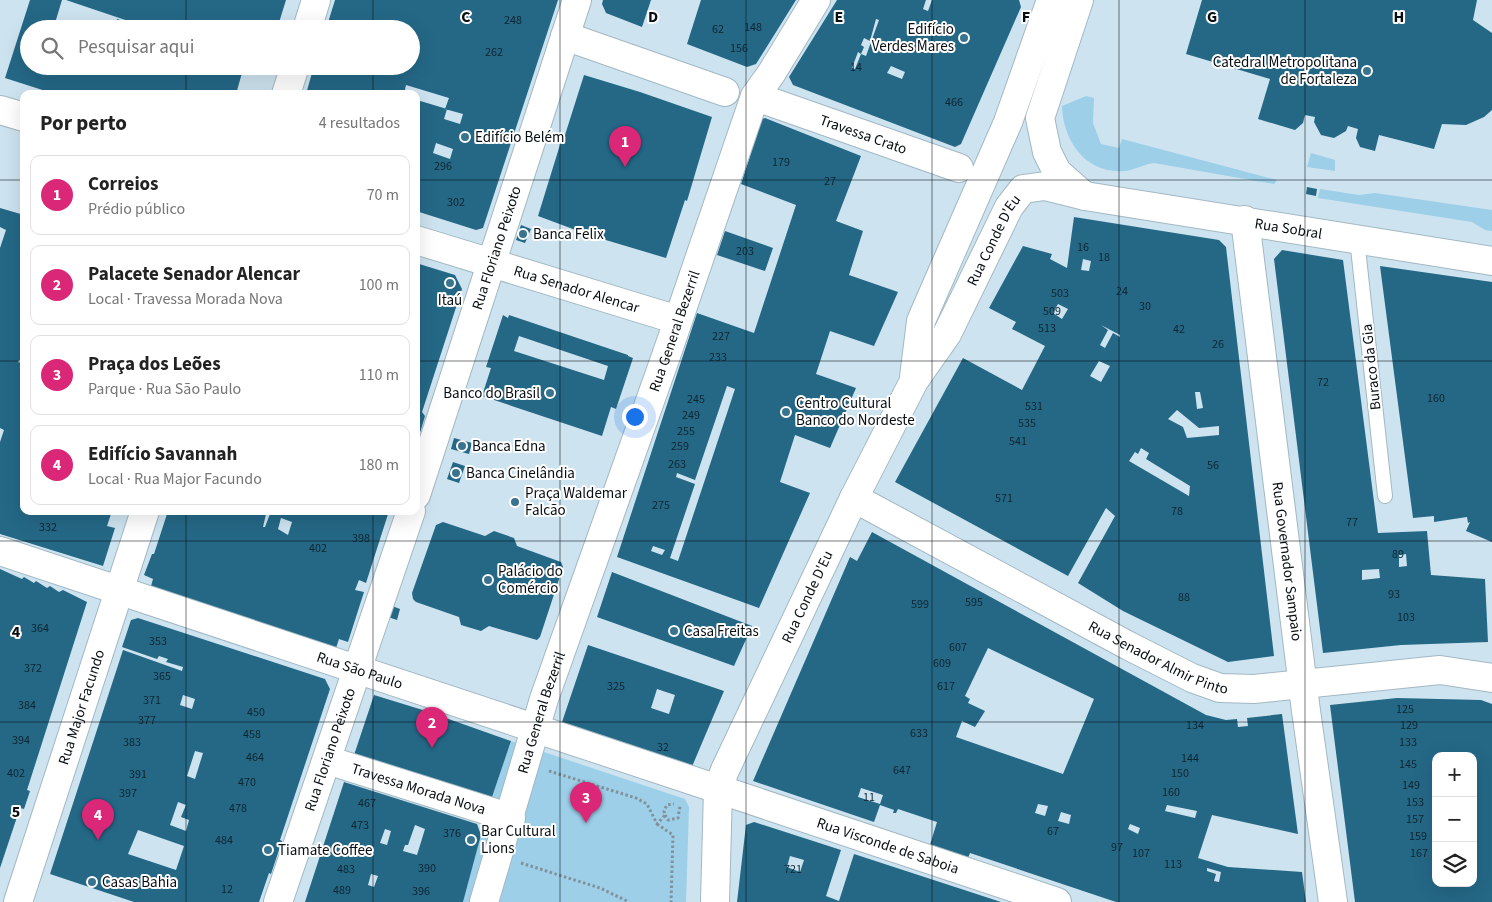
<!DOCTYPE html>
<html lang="pt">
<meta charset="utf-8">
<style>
:root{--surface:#fff;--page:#f6f6f6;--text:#222;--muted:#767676;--line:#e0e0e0;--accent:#db2777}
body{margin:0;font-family:"Source Sans 3",sans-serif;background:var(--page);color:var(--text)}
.controls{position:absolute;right:15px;bottom:15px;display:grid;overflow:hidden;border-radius:10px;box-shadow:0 5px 20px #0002}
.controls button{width:45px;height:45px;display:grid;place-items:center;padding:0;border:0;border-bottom:1px solid var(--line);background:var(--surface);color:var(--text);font:25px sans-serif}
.you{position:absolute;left:634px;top:416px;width:18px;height:18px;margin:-12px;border:4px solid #fff;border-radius:50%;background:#1a73e8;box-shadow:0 0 0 8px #1a73e833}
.badge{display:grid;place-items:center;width:32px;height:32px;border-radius:50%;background:var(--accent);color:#fff;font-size:16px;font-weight:700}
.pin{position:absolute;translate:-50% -41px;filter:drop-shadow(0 1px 2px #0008)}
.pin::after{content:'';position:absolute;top:26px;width:18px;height:15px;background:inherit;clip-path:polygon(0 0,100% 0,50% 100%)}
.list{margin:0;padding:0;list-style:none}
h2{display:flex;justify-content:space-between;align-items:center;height:65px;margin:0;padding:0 20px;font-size:21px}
h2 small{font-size:16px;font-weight:400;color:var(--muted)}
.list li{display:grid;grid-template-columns:32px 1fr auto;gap:15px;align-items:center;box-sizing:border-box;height:80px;margin:0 10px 10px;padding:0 10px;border:1px solid var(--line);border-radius:10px}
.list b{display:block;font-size:19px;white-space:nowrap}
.list p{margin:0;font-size:16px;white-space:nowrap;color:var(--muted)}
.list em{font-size:16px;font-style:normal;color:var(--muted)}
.icon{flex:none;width:28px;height:28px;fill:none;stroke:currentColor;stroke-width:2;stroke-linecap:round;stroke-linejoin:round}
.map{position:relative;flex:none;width:1492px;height:902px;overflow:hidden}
.search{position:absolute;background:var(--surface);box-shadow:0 5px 20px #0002;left:20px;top:20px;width:400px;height:55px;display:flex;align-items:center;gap:12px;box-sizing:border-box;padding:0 18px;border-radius:28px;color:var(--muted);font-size:19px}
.panel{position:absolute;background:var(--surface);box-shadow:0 5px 20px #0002;left:20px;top:90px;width:400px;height:425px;border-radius:10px}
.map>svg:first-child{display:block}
</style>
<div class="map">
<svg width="1492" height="902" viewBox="0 0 1492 902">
<rect width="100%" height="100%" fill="#cde3ef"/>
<path fill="#9dcfe9" d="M1086,96L1094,98L1093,123L1101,144L1119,148L1122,139L1277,180L1274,184L1154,163C1144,164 1135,170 1124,171C1086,174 1063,141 1062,106Z
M1311,153L1335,160V171L1307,167Z
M1320,189L1359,195L1375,193L1492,210V231L1485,230L1472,222L1318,198Z
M511,741L685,799L689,807L686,902H463L487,811Z"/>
<path fill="#246886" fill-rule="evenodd" d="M30,0H62L55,23L73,28L29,29V66H244L236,94H55L5,78Z
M66,0H286L277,29H152Z
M335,0H558L483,228L476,230L416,211V104L417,100L447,109L444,119L460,124L463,114L445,109L449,98L406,85L404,94H306L314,66H411V29H326ZM436,143L453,149L450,159L433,153Z
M603,0H651L642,27L606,13L602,4Z
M701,0H796L756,64L747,67L687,44Z
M837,0H926L923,9L928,11L932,0H1019L1021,7L961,144L955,147L793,85L789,77ZM876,19L879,20L866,56L861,54L855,69L852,68L858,52L861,54L864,47L861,45L864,38L870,41ZM891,66L905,72L902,79L887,73Z
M1202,0H1477L1473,20L1492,33V110L1484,117L1466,125L1442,124L1434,149L1379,135L1375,151L1360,147L1356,138L1358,129L1348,126L1346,131L1334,138L1321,135L1314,122L1315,117L1305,115L1303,123L1295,130L1258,119L1270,79L1186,54Z
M117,19L145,28V29H114Z
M584,75L640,92L712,117L687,201L685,200L666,258L589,235L538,216L563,135H565Z
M765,118L861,156L836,221L863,231L849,275L898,292L874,346L830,331L816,374L856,388L830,448L795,435L780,482L810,493L759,608L617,557L697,313L754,333L796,205L741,184L762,119ZM727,386L735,389L678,561L670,558L695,484L676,477L677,473L695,480ZM653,546L665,550L662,555L651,551Z
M1307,187L1317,189L1316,196L1306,194Z
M0,208L24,215V362L19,360L18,362L24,364V511H112L107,526L115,528L103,566L0,534V442L4,430L0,428V248L6,230L0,227Z
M1074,217L1219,240L1226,247L1274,656L1228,662L1123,611L1078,583L1115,516L1106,508L1068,576L895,482L963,358L1022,390L1045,346L1012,329L1016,322L989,308L1023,246L1052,254L1050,259L1067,268ZM1083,259L1091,261L1089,271L1081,270ZM1058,304L1068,309L1062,319L1053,313ZM1101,325L1120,335V337L1113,333L1105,348L1100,345L1108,330ZM1099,361L1110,366L1101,382L1090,376ZM1195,392H1200L1203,408L1197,409ZM1177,410L1199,428L1219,426V435L1187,438L1183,427L1168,419ZM1141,448L1149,453L1146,459L1190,486L1189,496L1129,461L1135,452L1138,454Z
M521,225L531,229L525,243L516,240Z
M725,231L773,248L765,271L717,255Z
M1282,250L1343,260L1378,533L1427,531L1431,575L1485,579L1488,642L1401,645L1323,653L1274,259ZM1406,554L1407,566L1399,567V555ZM1379,569L1380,578L1362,580V570Z
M416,263L455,275L462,289L422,412L425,416L417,443Z
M1380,266L1492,282V542L1466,531L1470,522L1468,523L1467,517L1434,522V516L1413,518Z
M503,315L508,318L509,315L628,355V356L633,358L616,409L611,407L602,436L482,396L491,368L486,367ZM519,336L608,366L604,380L514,351Z
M454,438L472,443L469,454L451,449Z
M453,462L465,466L459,483L447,479Z
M168,511H259L266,514L263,527H265L270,514L265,511H389L366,583L359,580L355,590L364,592L348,642L339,639L336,648L151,586L153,579L144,575L152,554H154ZM281,518L292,522L288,535L278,529Z
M443,522L485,536L494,531L514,538L517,546L561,562L563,567L540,637L537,640L489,626L481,631L461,625L459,617L416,602L413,599L412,593L436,525Z
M872,532L1206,715L1226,720L1237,719L1238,727L1248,726L1247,718L1282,714L1298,834L1212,815L1198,858L1228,867L1302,872L1306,902H1116L970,853L968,858L930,845L937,822L898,809L896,813H893L894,810L880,805L874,822L753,781L850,557L857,561ZM988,648L1094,699L1063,774L956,737L962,721L975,727L985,711L968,703L970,699L965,696ZM861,788L883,795L880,804L858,797ZM1038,804L1048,806L1045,816L1035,813ZM1167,805L1197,811L1195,818L1165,811ZM1061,812L1071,815L1069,824L1058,821ZM1130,824L1140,828L1138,834L1128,829ZM1207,868L1221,872L1219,882L1214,881L1216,874L1207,871Z
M0,569L22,579L24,577L34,583L36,581L47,588L50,586L59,592L63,590L87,602L27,790L30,791L24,809L20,808L0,868Z
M612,572L752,626L734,666L597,617Z
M392,606L400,609L397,620L388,617Z
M138,618L325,679L330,689L280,840L282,841L271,874L269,873L259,902H134L50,874L123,650L182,671L183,667L166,662L168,659L159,656L157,659L122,647L131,620ZM183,695L195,699L192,709L180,705ZM195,751L203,753L195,779L187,776ZM178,802L186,805L181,817L189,820L186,831L170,825ZM138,830L184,846L176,870L128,854Z
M588,645L724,691L691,769L561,725ZM657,689L675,695L669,714L651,708Z
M374,695L426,711L511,741L491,800L354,755Z
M1397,698L1481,700L1492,704V902H1355L1330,705ZM1436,756H1473V883H1436Z
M344,782L477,824L481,835L463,902H305ZM415,825L425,829L417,855L403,851L405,845H408ZM385,829L391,831L387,845L380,843ZM371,874L378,876L374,887L368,885Z
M754,822L841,850L826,896L839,901L854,854L1001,902H737L746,825ZM790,856L804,860L800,872L787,867Z"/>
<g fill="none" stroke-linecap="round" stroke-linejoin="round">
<g stroke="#a2b8c3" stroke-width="16">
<path id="lane" d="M1357,239L1385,496"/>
</g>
<g stroke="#a2b8c3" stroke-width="30">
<g id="street">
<path d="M307,29L316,0"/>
<path d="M565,36L725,92"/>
<path d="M286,94L295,66"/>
<path id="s1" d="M768,101L959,168"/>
<path d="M0,110L24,117"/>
<path id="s2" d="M1245,220L1306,711L1333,902"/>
<path id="s3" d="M416,240L678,320"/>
<path id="s4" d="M416,495L577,0"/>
<path id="s5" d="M854,498L1129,646L1192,678L1220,688L1254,689L1440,670L1492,678"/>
<path id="s6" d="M327,760L511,818"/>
<path id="s7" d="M718,789L1057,902"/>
<path id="s8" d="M18,902L145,511"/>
<path id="s9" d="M278,902L411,511"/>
<path id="s10" d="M484,902L544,699L666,356L755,96L771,74L816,0"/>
</g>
</g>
<g stroke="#a2b8c3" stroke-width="30">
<g id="secondary">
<path id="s11" d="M1085,196L1492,261"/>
<path id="s12" d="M0,551L718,789"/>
</g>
</g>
<g stroke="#a2b8c3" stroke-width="30">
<g id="primary">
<path d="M1079,0L1040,118L1047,152L1057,172L1081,193"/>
<path d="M914,377L921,321L1008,122L1051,0"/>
<path id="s13" d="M715,902L718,789L725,770L854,498L914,381L947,334L1009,207L1023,189L1045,186L1085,196"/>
</g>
</g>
<path stroke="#81919a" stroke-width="3" stroke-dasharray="2.5 2.5" stroke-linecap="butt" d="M549,771L636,798L647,804L657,824L665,815L664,811L667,805L674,804
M665,815L668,820L678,818L680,806
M657,824L673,835L671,902
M521,863L600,888L629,902"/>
<use href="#lane" stroke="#fff" stroke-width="14"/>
<use href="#street" stroke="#fff" stroke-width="28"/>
<use href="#secondary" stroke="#fff" stroke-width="28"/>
<use href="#primary" stroke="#fff" stroke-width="28"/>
</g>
<path fill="none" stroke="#080f13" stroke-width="1" stroke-opacity="0.55" d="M186,0V29M373,0V29M560,0V902M746,0V902M932,0V902M1119,0V902M1305,0V902M186,66V94M373,66V94M0,180H24M416,180H1492M0,361H24M416,361H1492M186,511V902M373,511V902M0,541H1492M0,722H1492"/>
<g fill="#3a738d" stroke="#fff" stroke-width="2">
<circle cx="964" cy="38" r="5"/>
<circle cx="1367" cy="71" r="5"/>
<circle cx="465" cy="137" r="5"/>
<circle cx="523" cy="234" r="5"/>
<circle cx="450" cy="283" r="5"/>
<circle cx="550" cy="393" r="5"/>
<circle cx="786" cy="412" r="5"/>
<circle cx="462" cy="446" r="5"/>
<circle cx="456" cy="473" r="5"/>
<circle cx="515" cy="502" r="5"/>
<circle cx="488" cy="580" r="5"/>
<circle cx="674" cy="631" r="5"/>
<circle cx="471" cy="840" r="5"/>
<circle cx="268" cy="850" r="5"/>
<circle cx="92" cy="882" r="5"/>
</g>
<g text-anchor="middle" stroke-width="4" stroke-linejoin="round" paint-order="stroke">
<g font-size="12" fill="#0f2530">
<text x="513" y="24">248</text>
<text x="753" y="31">148</text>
<text x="718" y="33">62</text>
<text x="739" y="52">156</text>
<text x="494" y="56">262</text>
<text x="856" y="71">14</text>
<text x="954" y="106">466</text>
<text x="781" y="166">179</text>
<text x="443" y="170">296</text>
<text x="830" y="185">27</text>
<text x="456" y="206">302</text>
<text x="1083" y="251">16</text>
<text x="745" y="255">203</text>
<text x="1104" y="261">18</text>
<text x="1122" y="295">24</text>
<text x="1060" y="297">503</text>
<text x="1145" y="310">30</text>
<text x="1052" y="315">509</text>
<text x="1047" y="332">513</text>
<text x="1179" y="333">42</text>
<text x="721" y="340">227</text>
<text x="1218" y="348">26</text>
<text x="718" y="361">233</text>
<text x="1323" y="386">72</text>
<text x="1436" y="402">160</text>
<text x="696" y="403">245</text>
<text x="1034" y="410">531</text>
<text x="691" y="419">249</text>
<text x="1027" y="427">535</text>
<text x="686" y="435">255</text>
<text x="1018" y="445">541</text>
<text x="680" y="450">259</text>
<text x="677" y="468">263</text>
<text x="1213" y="469">56</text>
<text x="1004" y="502">571</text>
<text x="661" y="509">275</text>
<text x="1177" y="515">78</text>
<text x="1352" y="526">77</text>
<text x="48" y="531">332</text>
<text x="361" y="542">398</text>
<text x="318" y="552">402</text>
<text x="1398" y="558">89</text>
<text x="1394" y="598">93</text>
<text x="1184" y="601">88</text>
<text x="974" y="606">595</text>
<text x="920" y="608">599</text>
<text x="1406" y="621">103</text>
<text x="40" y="632">364</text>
<text x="158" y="645">353</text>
<text x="958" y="651">607</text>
<text x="942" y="667">609</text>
<text x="33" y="672">372</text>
<text x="162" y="680">365</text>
<text x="616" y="690">325</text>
<text x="946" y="690">617</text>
<text x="152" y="704">371</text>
<text x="27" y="709">384</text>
<text x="1405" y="713">125</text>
<text x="256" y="716">450</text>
<text x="147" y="724">377</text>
<text x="1195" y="729">134</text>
<text x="1409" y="729">129</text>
<text x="919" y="737">633</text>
<text x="252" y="738">458</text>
<text x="21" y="744">394</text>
<text x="132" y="746">383</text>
<text x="1408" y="746">133</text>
<text x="663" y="751">32</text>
<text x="255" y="761">464</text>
<text x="1190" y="762">144</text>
<text x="1408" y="768">145</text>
<text x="902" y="774">647</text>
<text x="16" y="777">402</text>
<text x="1180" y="777">150</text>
<text x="138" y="778">391</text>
<text x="247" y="786">470</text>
<text x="1411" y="789">149</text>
<text x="1171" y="796">160</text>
<text x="128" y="797">397</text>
<text x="869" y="801">11</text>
<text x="1415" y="806">153</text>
<text x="367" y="807">467</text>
<text x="238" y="812">478</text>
<text x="1415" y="823">157</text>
<text x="360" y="829">473</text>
<text x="1053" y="835">67</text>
<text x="452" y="837">376</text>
<text x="1418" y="840">159</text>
<text x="224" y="844">484</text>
<text x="1117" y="851">97</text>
<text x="1141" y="857">107</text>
<text x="1419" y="857">167</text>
<text x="1173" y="868">113</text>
<text x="427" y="872">390</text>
<text x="346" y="873">483</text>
<text x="793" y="873">721</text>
<text x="227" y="893">12</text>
<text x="342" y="894">489</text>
<text x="421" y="895">396</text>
</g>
<g font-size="15" fill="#080f13" stroke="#fff" text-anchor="start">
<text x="954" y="34" text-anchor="end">Edifício<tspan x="954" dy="17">Verdes Mares</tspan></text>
<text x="1357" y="67" text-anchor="end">Catedral Metropolitana<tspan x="1357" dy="17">de Fortaleza</tspan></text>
<text x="475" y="142">Edifício Belém</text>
<text x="533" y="239">Banca Felix</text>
<text x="450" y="305" text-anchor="middle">Itaú</text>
<text x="540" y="398" text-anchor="end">Banco do Brasil</text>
<text x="796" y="408">Centro Cultural<tspan x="796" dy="17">Banco do Nordeste</tspan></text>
<text x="472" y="451">Banca Edna</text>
<text x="466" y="478">Banca Cinelândia</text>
<text x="525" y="498">Praça Waldemar<tspan x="525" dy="17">Falcão</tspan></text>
<text x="498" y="576">Palácio do<tspan x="498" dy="17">Comércio</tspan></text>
<text x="684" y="636">Casa Freitas</text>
<text x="481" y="836">Bar Cultural<tspan x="481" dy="17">Lions</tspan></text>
<text x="278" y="855">Tiamate Coffee</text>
<text x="102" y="887">Casas Bahia</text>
</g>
<g font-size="15" fill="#080f13" stroke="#fff">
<text dy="5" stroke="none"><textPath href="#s1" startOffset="101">Travessa Crato</textPath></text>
<text dy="5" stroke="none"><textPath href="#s11" startOffset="206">Rua Sobral</textPath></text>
<text dy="5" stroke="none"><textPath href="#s13" startOffset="728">Rua Conde D'Eu</textPath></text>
<text dy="5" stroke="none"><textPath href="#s4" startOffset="260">Rua Floriano Peixoto</textPath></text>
<text dy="5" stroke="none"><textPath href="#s3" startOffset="168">Rua Senador Alencar</textPath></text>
<text dy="5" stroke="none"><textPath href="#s10" startOffset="602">Rua General Bezerril</textPath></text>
<text transform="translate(1371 367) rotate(-96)" y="5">Buraco da Gia</text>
<text dy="5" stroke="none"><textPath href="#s2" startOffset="344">Rua Governador Sampaio</textPath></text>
<text dy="5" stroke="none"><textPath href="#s13" startOffset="325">Rua Conde D'Eu</textPath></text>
<text dy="5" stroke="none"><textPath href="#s5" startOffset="344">Rua Senador Almir Pinto</textPath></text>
<text dy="5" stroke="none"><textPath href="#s12" startOffset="379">Rua São Paulo</textPath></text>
<text dy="5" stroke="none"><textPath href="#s8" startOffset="205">Rua Major Facundo</textPath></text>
<text dy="5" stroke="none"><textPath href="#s10" startOffset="198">Rua General Bezerril</textPath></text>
<text dy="5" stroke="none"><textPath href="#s9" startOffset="161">Rua Floriano Peixoto</textPath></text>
<text dy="5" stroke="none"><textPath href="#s6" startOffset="96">Travessa Morada Nova</textPath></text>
<text dy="5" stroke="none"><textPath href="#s7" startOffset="179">Rua Visconde de Saboia</textPath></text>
</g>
</g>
<g font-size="16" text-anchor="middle" font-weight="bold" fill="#080f13" stroke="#fff" stroke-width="4" stroke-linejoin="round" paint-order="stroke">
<text x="466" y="22">C</text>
<text x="653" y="22">D</text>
<text x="839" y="22">E</text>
<text x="1026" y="22">F</text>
<text x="1212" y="22">G</text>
<text x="1399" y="22">H</text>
<text x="16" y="637">4</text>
<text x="16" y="817">5</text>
</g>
</svg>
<div class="controls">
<button>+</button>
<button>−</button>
<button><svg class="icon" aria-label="layers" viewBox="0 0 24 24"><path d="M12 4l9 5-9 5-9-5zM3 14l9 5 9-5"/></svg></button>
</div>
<div class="you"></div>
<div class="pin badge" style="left:625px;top:167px">1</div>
<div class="pin badge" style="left:432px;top:748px">2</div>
<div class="pin badge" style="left:586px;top:823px">3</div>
<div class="pin badge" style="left:98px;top:840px">4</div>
<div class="search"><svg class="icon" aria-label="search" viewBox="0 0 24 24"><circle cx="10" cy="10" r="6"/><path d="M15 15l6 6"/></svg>Pesquisar aqui</div>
<section class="panel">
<h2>Por perto<small>4 resultados</small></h2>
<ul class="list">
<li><span class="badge">1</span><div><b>Correios</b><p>Prédio público</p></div><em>70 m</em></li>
<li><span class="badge">2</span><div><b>Palacete Senador Alencar</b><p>Local · Travessa Morada Nova</p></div><em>100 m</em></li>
<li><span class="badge">3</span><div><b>Praça dos Leões</b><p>Parque · Rua São Paulo</p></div><em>110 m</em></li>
<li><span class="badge">4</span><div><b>Edifício Savannah</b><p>Local · Rua Major Facundo</p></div><em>180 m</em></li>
</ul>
</section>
</div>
